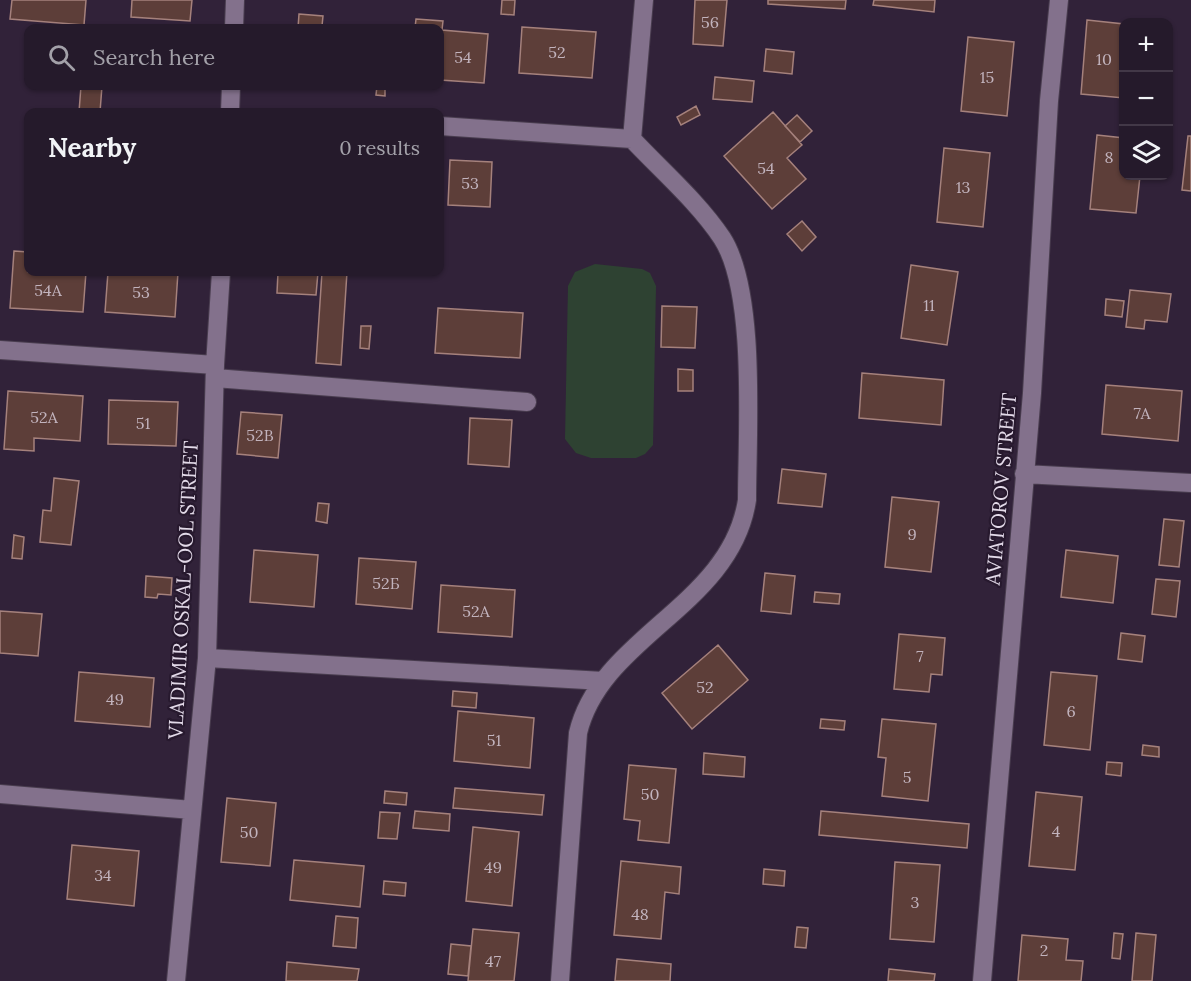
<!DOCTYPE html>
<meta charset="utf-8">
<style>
:root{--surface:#251a2b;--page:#2d2333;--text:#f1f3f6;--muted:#a3a1a9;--line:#423847}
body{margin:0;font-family:Lora,serif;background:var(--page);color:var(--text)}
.controls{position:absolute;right:18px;top:18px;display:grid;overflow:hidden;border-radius:12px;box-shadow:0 2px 4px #0004}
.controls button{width:54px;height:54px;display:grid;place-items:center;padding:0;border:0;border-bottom:2px solid var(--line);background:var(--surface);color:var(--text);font:30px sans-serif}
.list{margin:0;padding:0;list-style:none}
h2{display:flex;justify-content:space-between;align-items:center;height:78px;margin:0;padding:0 24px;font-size:26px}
h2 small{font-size:20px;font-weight:400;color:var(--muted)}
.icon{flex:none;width:33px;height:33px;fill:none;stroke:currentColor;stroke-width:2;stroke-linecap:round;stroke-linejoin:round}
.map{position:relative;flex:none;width:1191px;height:981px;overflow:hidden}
.search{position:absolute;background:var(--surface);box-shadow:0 2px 4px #0004;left:24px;top:24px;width:420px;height:66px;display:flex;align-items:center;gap:15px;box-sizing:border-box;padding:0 21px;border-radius:12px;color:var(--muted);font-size:22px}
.panel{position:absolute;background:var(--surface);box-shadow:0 2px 4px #0004;left:24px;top:108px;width:420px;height:168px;border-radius:12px}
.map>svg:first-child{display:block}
</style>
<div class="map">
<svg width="1191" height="981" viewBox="0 0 1191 981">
<rect width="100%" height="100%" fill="#312239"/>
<path fill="#2e4232" d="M595,264L642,269L650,273L656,286L653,445L645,454L636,458H591L576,453L565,439L568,286L575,272Z"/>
<path fill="#5d3e39" stroke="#a5817c" stroke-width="1.5" d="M12,0H86L84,25L10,19Z
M132,0H192L190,21L131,17Z
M502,0H515L514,15L501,14Z
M695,0H727L723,46L693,44Z
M768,0H846L845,9L768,4Z
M874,0H935L934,12L873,5Z
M299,14L323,16L322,26L359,28H298Z
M416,19L443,21L442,30L488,34L484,83L440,80V28H415Z
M1087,20L1124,24V98L1081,94Z
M522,27L596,32L592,78L519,73Z
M968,37L1014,42L1007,116L961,111Z
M766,49L794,52L792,74L764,71Z
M715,77L754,81L752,102L713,99Z
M81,86H102L100,112H79Z
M377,86H385V96L376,95Z
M696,106L700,115L681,125L677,117Z
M773,112L802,145L787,158L806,179L772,209L724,156Z
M797,115L812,131L800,142L785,126Z
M1097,135L1124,138V176H1140L1136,213L1090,209Z
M1188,136H1191V191L1182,190Z
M944,148L990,153L983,227L937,222Z
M450,160L492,162L490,207L448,205Z
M802,221L816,237L802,251L787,234Z
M14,251L28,252V272H86L83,312L10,308Z
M911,265L958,272L947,345L901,338Z
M108,272H178L175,317L105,312Z
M278,272H318L316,295L277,293Z
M322,272H347L341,365L316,363Z
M1130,290L1171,294L1167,322L1145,320L1144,329L1126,327Z
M1106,299L1124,301L1122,317L1105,315Z
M662,306L697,307L695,348L661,347Z
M438,308L523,313L520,358L435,353Z
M361,326H371L369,349L360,348Z
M678,369L693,370V391H678Z
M862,373L944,380L941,425L859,418Z
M1106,385L1182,391L1178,441L1102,434Z
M8,391L83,396L80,441L34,438V451L4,449Z
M109,400L178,402L176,446L108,444Z
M241,412L282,415L278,458L237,454Z
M470,418L512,420L509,467L468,464Z
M782,469L826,474L822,507L778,503Z
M54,478L79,481L71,545L40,542L43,510L51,511Z
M892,497L939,502L931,572L885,567Z
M318,503L329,504L327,523L316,521Z
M1164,519L1184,521L1179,567L1159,565Z
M14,535L24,537L22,559L12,558Z
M254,550L318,555L314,607L250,602Z
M1066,550L1118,556L1113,603L1061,597Z
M359,558L416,562L412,609L356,604Z
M765,573L795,576L791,614L761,611Z
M146,576L172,578L171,595L158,594L157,598L145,597Z
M1156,579L1180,581L1176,617L1152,614Z
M441,585L515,590L512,637L438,632Z
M815,592L840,594L839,604L814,602Z
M0,611L42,614L38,656L0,653Z
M1121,633L1145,636L1142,662L1118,659Z
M899,634L945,638L942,675L931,674L929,692L894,689Z
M718,645L748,680L692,729L662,693Z
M79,672L154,678L150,727L75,721Z
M1051,672L1097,676L1090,750L1044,745Z
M453,691L477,693L476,708L452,706Z
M458,711L534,718L530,768L454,761Z
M821,719L845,721L844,730L820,728Z
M882,719L936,724L928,801L882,796L886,758L878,757Z
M1143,745L1159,747V757L1142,755Z
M704,753L745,757L744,777L703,774Z
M1107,762L1122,763L1121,776L1106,774Z
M629,765L676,769L669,843L638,840L640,821L624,819Z
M455,788L544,795L542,815L453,808Z
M385,791L407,793L406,805L384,803Z
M1036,792L1082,797L1075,870L1029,866Z
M227,798L276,803L270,866L221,862Z
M415,811L450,814L449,831L413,828Z
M821,811L969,824L967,848L819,835Z
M380,812L400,813L397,839L378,838Z
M473,827L519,832L512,906L466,901Z
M72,845L139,851L134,906L67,899Z
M294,860L364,866L360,907L290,900Z
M621,861L681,867L679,894L665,892L661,939L614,935Z
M895,862L940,865L934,942L890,939Z
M764,869L785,871L784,886L763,884Z
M384,881L406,883L405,896L383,894Z
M336,916L358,918L356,948L333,946Z
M797,927L808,928L806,948L795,947Z
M473,929L519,933L514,981H468Z
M1114,933L1123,934L1120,959L1112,958Z
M1136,933L1156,935L1152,981H1132Z
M1022,935L1068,939L1066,960L1083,961L1081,981H1018Z
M451,944L471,946L468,976L448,974Z
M617,959L671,964L670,981H615Z
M287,962L359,969L357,981H286Z
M889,969L935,974L934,981H888Z"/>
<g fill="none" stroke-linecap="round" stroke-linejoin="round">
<g stroke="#493d4f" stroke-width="20">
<path id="minor" d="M234,28L235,0
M230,112L231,86
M440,126L632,139
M0,350L215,365
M215,378L527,402
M1024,474L1191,483
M207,658L603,681
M0,794L192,810
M176,981L207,658L215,365L221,272
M560,981L578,733C601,636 731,606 747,500C747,434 757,292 722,238C698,202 662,171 632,139L644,0
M982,981L1032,393L1049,101L1059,0"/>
</g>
<use href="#minor" stroke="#83718c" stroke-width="18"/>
</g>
<g text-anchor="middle" stroke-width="4.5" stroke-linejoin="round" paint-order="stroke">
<g font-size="16" fill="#c2b3bd">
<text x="710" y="28">56</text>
<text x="557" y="58">52</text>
<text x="463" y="63">54</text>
<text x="1104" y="65">10</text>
<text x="987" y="83">15</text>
<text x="1109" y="163">8</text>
<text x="766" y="174">54</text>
<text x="470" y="189">53</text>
<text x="963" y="193">13</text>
<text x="48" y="296">54А</text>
<text x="141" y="298">53</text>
<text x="929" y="311">11</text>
<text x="1142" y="419">7А</text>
<text x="44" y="423">52А</text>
<text x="143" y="429">51</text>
<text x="260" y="441">52В</text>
<text x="912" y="540">9</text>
<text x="386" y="589">52Б</text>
<text x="476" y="617">52А</text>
<text x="920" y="662">7</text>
<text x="705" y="693">52</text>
<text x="115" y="705">49</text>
<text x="1071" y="717">6</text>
<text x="494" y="746">51</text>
<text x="907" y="783">5</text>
<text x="650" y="800">50</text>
<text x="1056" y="837">4</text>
<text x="249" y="838">50</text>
<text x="493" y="873">49</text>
<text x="103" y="881">34</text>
<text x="915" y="908">3</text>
<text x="640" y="920">48</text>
<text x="1044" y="956">2</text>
<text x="493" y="967">47</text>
</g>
<g font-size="20" fill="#e3dae9" stroke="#27192e">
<text transform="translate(1001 489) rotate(-85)" y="7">AVIATOROV STREET</text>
<text transform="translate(183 590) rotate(-87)" y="7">VLADIMIR OSKAL-OOL STREET</text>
</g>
</g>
</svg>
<div class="controls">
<button>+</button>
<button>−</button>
<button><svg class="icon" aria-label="layers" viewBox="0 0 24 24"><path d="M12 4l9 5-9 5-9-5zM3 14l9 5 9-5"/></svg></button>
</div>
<div class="search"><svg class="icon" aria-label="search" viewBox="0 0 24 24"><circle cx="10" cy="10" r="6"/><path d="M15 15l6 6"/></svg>Search here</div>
<section class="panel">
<h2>Nearby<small>0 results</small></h2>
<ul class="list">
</ul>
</section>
</div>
